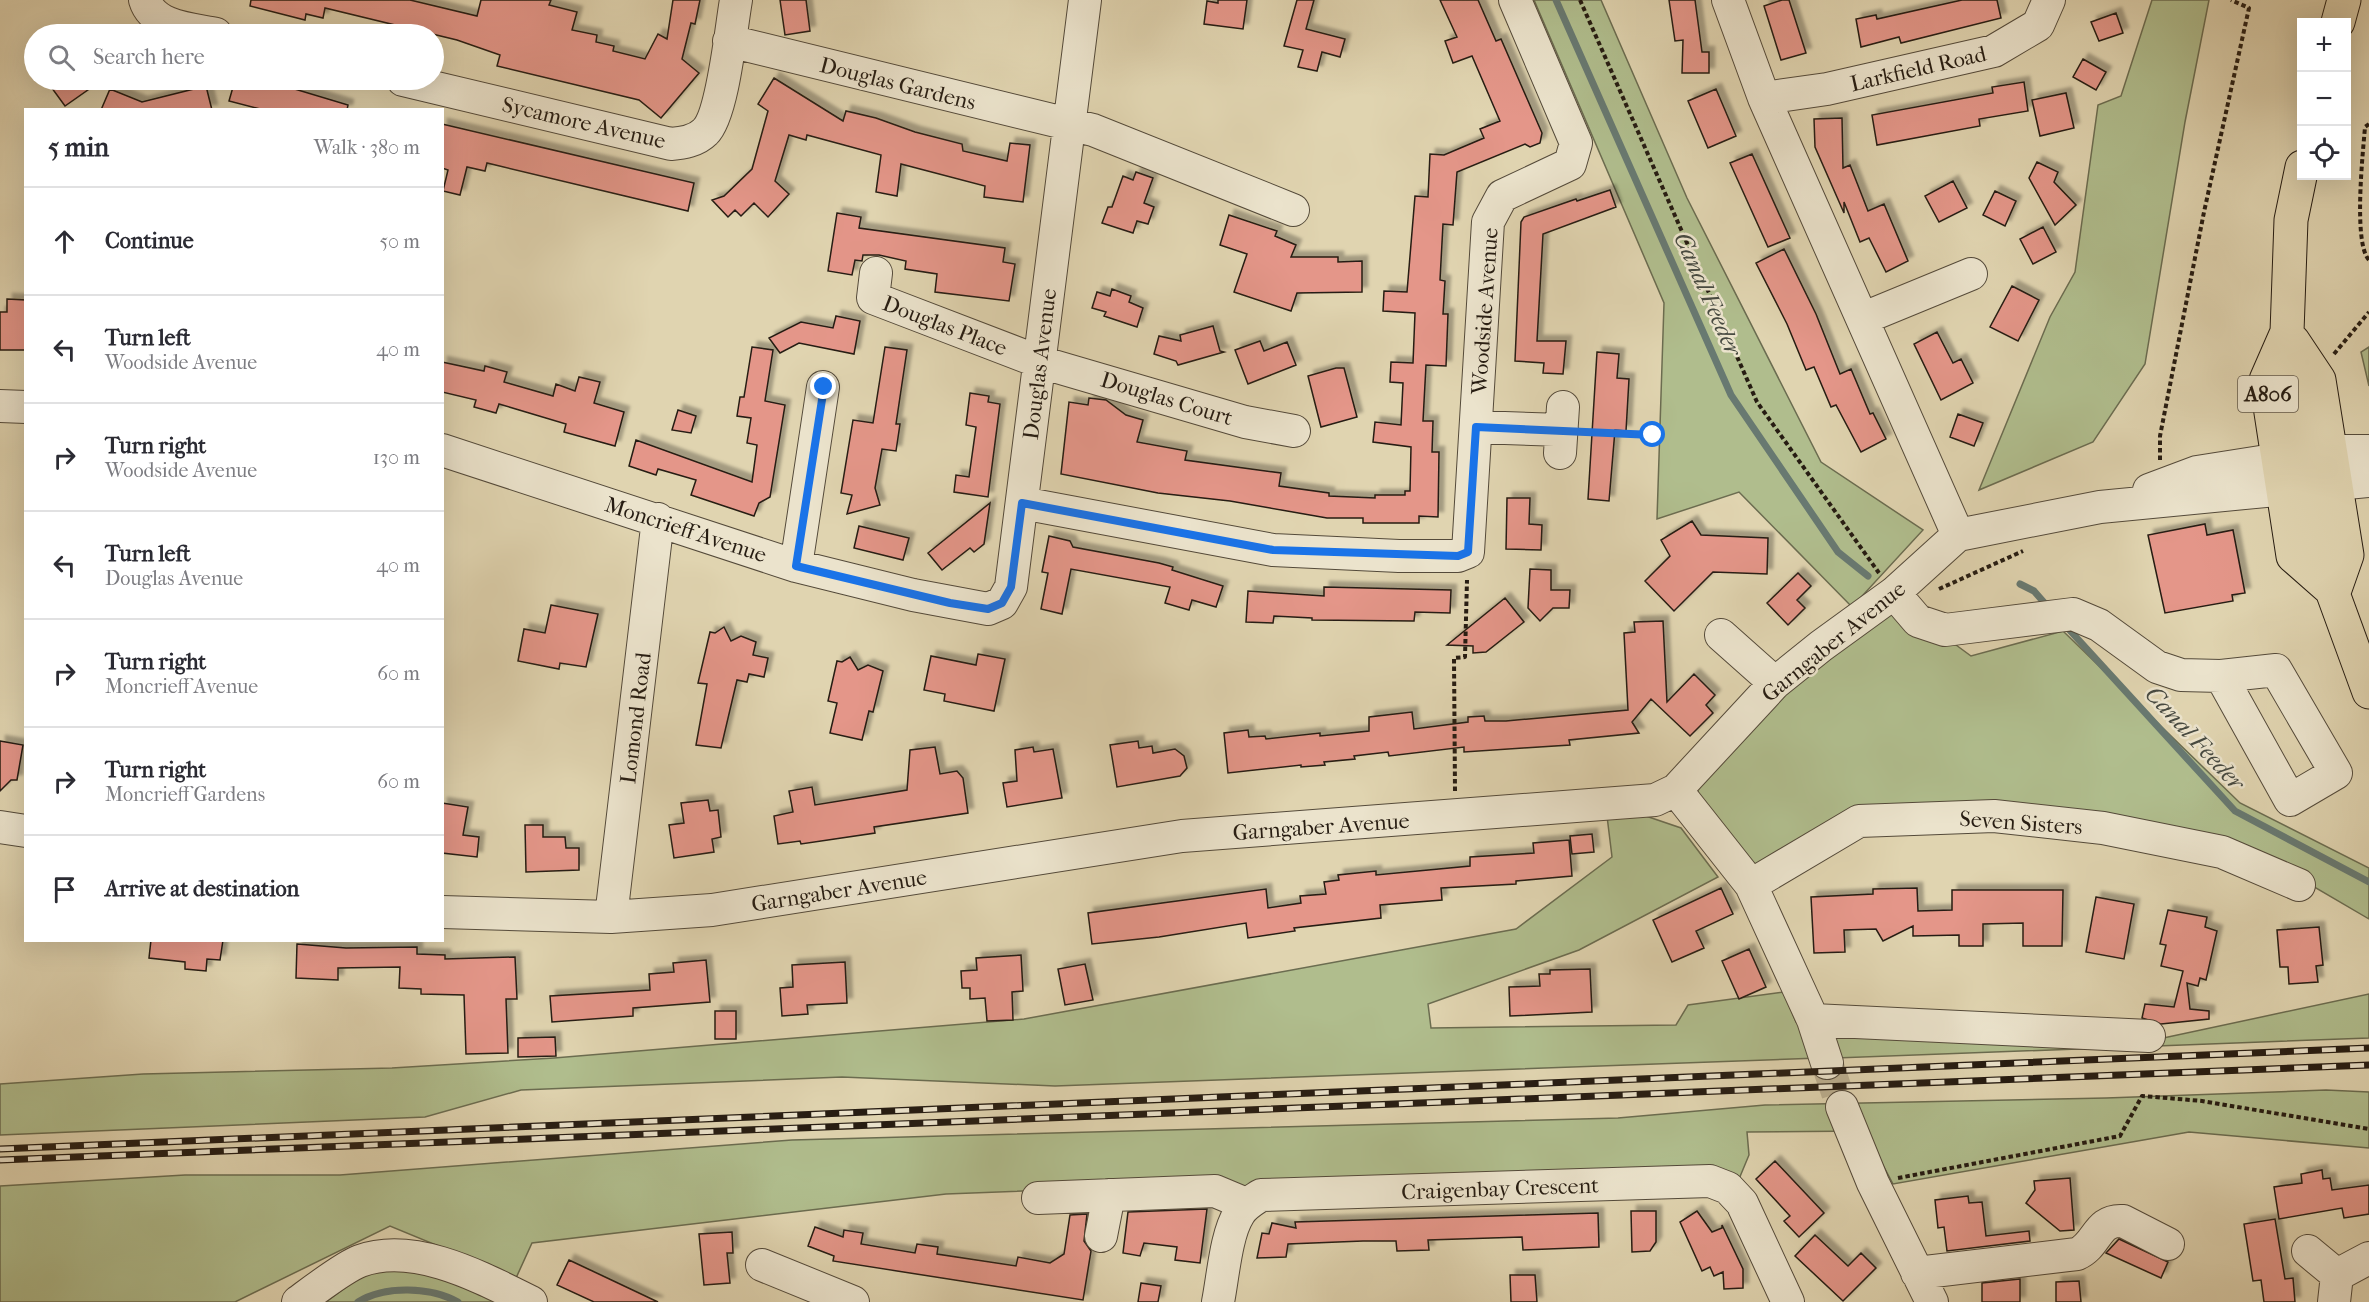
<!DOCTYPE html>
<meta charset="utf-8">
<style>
:root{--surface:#fff;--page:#f2f2f3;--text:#2b2b33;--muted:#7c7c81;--line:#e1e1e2}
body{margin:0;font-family:"IM FELL French Canon",serif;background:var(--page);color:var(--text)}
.controls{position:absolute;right:18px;top:18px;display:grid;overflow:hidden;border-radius:0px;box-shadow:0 6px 24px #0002}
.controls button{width:54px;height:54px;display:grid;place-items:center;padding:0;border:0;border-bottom:2px solid var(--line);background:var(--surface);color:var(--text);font:30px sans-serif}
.stop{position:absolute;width:18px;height:18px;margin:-14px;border:4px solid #1a73e8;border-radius:50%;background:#fff}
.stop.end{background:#1a73e8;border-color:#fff;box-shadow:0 2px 6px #0008}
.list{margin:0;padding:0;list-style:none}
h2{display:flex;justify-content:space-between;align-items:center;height:78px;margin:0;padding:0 24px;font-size:26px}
h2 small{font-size:20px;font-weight:400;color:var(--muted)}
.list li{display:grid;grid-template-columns:39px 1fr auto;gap:18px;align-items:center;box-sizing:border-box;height:108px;padding:0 24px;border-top:2px solid var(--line)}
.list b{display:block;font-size:22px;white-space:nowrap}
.list p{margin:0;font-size:20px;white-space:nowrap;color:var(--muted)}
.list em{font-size:20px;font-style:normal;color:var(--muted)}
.icon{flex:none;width:33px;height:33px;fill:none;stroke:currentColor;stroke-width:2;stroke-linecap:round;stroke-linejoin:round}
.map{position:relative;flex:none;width:2369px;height:1302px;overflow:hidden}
.search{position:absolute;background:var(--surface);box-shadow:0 6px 24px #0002;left:24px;top:24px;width:420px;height:66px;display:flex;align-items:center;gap:15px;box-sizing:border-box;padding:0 21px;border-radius:33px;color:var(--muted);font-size:22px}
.panel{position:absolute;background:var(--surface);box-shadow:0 6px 24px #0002;left:24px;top:108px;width:420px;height:834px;border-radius:0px}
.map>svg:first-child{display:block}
</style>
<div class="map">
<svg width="2369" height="1302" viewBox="0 0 2369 1302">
<defs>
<filter id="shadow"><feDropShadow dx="5.5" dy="-5.5" stdDeviation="1.5" flood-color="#0004"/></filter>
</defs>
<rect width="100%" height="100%" fill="#e0d4b0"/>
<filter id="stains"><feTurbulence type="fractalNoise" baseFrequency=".00333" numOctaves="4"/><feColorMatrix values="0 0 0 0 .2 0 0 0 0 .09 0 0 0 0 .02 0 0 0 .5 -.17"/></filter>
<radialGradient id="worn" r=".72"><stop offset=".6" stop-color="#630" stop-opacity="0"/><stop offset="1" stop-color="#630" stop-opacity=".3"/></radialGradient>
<path fill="#b0bd8d" stroke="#6b6c50" stroke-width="1.5" d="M1534,0H1601L1687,198L1821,462L1923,530L1852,607L1739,492L1657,519L1664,303Z
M2152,0H2209L2185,122L2145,364L2093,442L1979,490L2050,317L2075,272L2098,105L2121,96Z
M2369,347V386L2361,352Z
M1899,603L1971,656L2063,631L2240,803L2369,868V919L2287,871L2226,839L1853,814L1759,869L1701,800L1697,789L1778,687Z
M1637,813L1681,828L1718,877L1579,950L1428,1004L1431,1028L1676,1025L1688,1005L1784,992L1796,1022L1805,1023L1819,1058L1055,1086L842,1077L521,1090L425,1117L0,1135V1084L143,1074L392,1068L554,1058L1024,1019L1516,929L1612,857L1607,816Z
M2369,994V1038L1836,1058L1821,1024L2154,1040Z
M2326,1090L2369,1092V1148L2189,1132L1893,1184L1865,1131L1747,1132L1749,1155L1739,1179L1244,1189L1228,1183L946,1194L532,1243L516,1278L390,1226L235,1302H0V1186L185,1175H340L792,1140L1618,1118L1765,1105L2106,1098Z
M415,1265L500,1302H326L366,1272Z"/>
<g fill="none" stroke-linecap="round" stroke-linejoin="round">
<path stroke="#687971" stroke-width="7" d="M1556,0L1731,395L1838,552L1868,576
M2020,584L2034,591L2048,607
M2064,624L2235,811L2369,882
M358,1302C385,1285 431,1287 458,1302"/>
</g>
<path fill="#e49689" stroke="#261c12" stroke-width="1.5" filter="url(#shadow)" d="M251,0H410L477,16L481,0H551L549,5L577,12L572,30L597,35L596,42L614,46L613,51L645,59L658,34L667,39L673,0H700L695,24L691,23L682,59L699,73L661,118L639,100L497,66L500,55L457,40L325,8L323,18L306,14L305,20L250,6Z
M780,0H806L810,31L785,35Z
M1218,0H1247L1243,29L1204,24L1207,1L1218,3Z
M1297,0H1314L1306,29L1345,39L1340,57L1322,52L1317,71L1298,67L1303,50L1284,46Z
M1440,0H1478L1496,41L1501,39L1542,133L1540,143L1530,147L1525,144L1457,172L1453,225L1443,224L1440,280L1445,281L1443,314H1448L1446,366L1426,365L1423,421H1433L1432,452H1439L1438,517L1419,516V523H1363V518H1327L1230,501L1158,493L1061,474L1069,402L1088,405L1089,398L1106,400L1126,415L1143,420L1137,442L1187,451L1185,460L1281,473L1279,486L1329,493V496L1375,498V495H1405V491H1410L1411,447L1373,442L1375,422L1401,425L1403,383L1390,382L1391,362L1413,363L1415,313L1383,311L1384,291L1407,292L1415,196L1428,197L1430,154L1444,155L1484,138L1480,129L1500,121L1472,56L1453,63L1445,41L1457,37Z
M1669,0H1695L1702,52H1709V73H1682L1683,40L1675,41Z
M1782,0H1789L1806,53L1781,60L1764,6Z
M1962,0H1997L2001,18L1901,43L1899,37L1861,47L1856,19L1876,15L1877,19Z
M2116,13L2123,33L2099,41L2091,22Z
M2083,59L2106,72L2096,90L2073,77Z
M774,78L843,121L846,111L876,118L915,132L962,144L963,151L1007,161L1010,143L1030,145L1023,202L984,197L985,186L901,164L897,196L876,192L881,155L807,135L806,140L789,135L775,181L789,194L768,217L754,203L741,216L735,210L728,217L712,200L724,196L752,169L768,111L758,104Z
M46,80H102L65,106Z
M235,80H254L278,84L348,105L347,110H264L229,101Z
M2024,82L2028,111L1979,119L1980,126L1877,145L1872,115L1993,93L1992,87Z
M206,86L212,110H101L110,89L142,102Z
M1716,89L1736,136L1708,148L1688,101Z
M2066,93L2074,128L2040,136L2032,100Z
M1842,118L1843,168L1850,165L1868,211L1884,204L1908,261L1886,272L1869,238L1860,242L1844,202V213L1815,147L1814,119Z
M442,124L694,183L688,211L487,163L485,171L467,167L460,195L443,191L448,170L442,168Z
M1752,154L1790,238L1768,247L1730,163Z
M2037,162L2058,172L2054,182L2076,205L2055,225L2029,178Z
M1136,172L1153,178L1144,203L1154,207L1148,224L1137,221L1133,233L1102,223L1108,207H1112L1123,176L1133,180Z
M1953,181L1967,208L1939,222L1925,196Z
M1610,190L1616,207L1543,234L1537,341H1566L1563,374L1543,373L1544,363L1515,361L1521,222L1524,217L1576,199L1577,201Z
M1995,191L2016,201L2005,226L1983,215Z
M837,213L861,217L859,228L1005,248L1003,262L1015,264L1009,301L935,292L937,274L905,269L906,261L879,255H863L862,261L855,260L852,275L828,271Z
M1229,215L1277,231L1275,236L1296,245L1291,257H1338V262L1362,261V292L1297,293L1291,311L1234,292L1247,254L1220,245Z
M2043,227L2056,252L2033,264L2020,239Z
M1784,249L1816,314L1840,374L1851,369L1870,414L1873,413L1886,439L1861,452L1836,405L1831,407L1814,367L1806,370L1787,324L1756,263Z
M2012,286L2039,300L2018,341L1990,327Z
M1112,289L1131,296L1129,302L1143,308L1137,327L1104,316L1106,312L1092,308L1097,292L1110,296Z
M7,299L26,300V350H0V312H7Z
M836,316L860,321L854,354L799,343L780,353L769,338L801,322L833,328Z
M1213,326L1220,351L1224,352L1178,365L1176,361L1154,354L1159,336L1181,341L1180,335Z
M1937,332L1953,363L1961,359L1973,383L1941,400L1914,344Z
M1260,341L1264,351L1287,342L1296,365L1248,384L1235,350Z
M752,347L773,350L765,401L785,405L770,497L759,503L754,516L691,495L696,480L658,469L656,475L629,466L636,440L752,482L757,445L747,443L751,418L737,416L740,397H744Z
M885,347L907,350L896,424H900L896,451L882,449L875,488L880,505L847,514L852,495L841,493L853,420L873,423Z
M1597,352L1619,354L1617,378L1629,379L1626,431L1615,430L1609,501L1588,499Z
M442,362L484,371L485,366L507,372L504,382L553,396L556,384L575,391L579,377L600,382L594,403L624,412L615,446L564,432L566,424L499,404L496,413L474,407L476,400L442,392Z
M1336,368H1344L1357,417L1321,427L1308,376Z
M970,393L989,396L988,402L1000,404L988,497L954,492L956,475L969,477L976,427L966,425Z
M678,410L696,416L691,433L672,430Z
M1958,414L1983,423L1974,446L1950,437Z
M1507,498H1530L1529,524L1542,525L1541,550L1506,549Z
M990,503L984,544L974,552L970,548L942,570L928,553Z
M1692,521L1701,535L1768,538L1767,574L1713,572L1674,611L1645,581L1670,556L1661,540Z
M2205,524L2207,535L2233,530L2245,593L2232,595L2233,601L2165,613L2148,535Z
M859,526L909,538L903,560L854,548Z
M1049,536L1070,541L1073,547L1159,563L1173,567L1172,570L1223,586L1216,607L1192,600L1189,610L1165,603L1170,587L1071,569L1062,614L1041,609L1048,573L1042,572Z
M1530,569L1551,570V590H1570L1569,608H1553L1540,621L1528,608Z
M1798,573L1811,586L1797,600L1805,608L1788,625L1767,603Z
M1324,587L1451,590L1450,613L1415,612L1414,621L1312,620V618L1274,616L1273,623L1246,622L1248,591L1324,596Z
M1505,598L1524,622L1486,652L1473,653V646L1447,645Z
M551,605L598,614L586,667L560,663L559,669L518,661L524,629L545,633Z
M1663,621L1667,702L1694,674L1715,695L1706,705L1713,713L1690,736L1651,699L1632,722L1639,733L1569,740L1570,745L1464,752V747L1389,756L1388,752L1354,756L1355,759L1324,762L1325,765L1301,767V765L1228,773L1224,733L1248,730L1249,737L1265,736L1266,739L1320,733V736L1369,731V717L1412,712L1414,729L1468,722V717L1484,716L1485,721H1506L1628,710L1624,633L1635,632L1634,622Z
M724,627L731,641L741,636L756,642L753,655L768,658L764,677L749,674L747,682L737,680L721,748L696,745L707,684L698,683L710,632L715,633Z
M978,654L1005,659L994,711L944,701L945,694L924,690L931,656L976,665Z
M850,657L858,670L868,665L883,671L873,712L869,711L862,740L830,733L837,703L828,701L837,661L842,662Z
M0,741L23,745L17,780H11L0,791Z
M1138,741L1139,748L1152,746L1153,753L1175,749L1184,756L1187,768L1180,776L1117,787L1110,745Z
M935,747L940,774L957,771L963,778L968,813L874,827L875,833L801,844L800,841L778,844L774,816L793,812L789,791L812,787L815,805L907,790L910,750Z
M1033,747L1034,752L1053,749L1062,798L1007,807L1003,783L1017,781L1015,750Z
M708,800L710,811L718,810L721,837L712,839L714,852L674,858L669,825L684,823L681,803Z
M442,803L468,807L463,835L479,837L477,857L442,853Z
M525,825H543V837H565L566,848H579V870L526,872Z
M1592,834L1594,852L1572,854L1570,836Z
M1569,840L1572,876L1516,881V884L1441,888L1442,900L1380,905L1381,918L1294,928L1295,931L1248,938L1246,923L1159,937L1092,944L1088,913L1266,889L1268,908L1301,903L1300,896L1326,894L1324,882L1339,880L1338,875L1376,871V875L1470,866V857L1534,853L1533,843Z
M1721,888L1733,914L1696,931L1704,948L1672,962L1653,920Z
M1917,888L1918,911L1952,910V890H2063L2062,946H2023V923L1983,924V946H1959V935L1913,936V926L1883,941L1876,929L1844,930L1845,952L1814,953L1811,897L1873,894V889Z
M2096,897L2134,904L2124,959L2086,952Z
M2168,910L2207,917L2205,927L2217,931L2206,980L2200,978L2198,986L2187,983L2190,1009L2209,1011V1019L2161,1024L2142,1018L2145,1004L2174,1007L2183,971L2161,966L2166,945L2160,944Z
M2319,927L2323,965L2316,966L2318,982L2289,984L2288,967H2280L2277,930Z
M151,940H223L220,960L207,959L206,971L185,969V962L149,958Z
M297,944L346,948L417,947V954L445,955V959L515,957L517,999H506L508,1053L466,1054L464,995L421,994V989L399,988L400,967L338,968V980L296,978Z
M1749,949L1766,987L1739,999L1722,961Z
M1021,955L1023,991L1012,992L1013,1020L987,1021L985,998L970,999V988H962L961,971L977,970L976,958Z
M706,960L710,1002L633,1008V1016L552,1022L550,996L650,990L649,974L674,972L673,963Z
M845,962L847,1003L807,1005L808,1014L782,1016L780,988L793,987L792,965Z
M1085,964L1093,1000L1065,1005L1058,969Z
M1590,969L1592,1012L1510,1016L1509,987L1540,986L1539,974H1550V970Z
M715,1011H736V1039H715Z
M555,1037L556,1056L518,1057V1038Z
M1775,1161L1824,1213L1799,1237L1784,1221L1790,1216L1756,1179Z
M2322,1170L2323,1179L2330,1178L2332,1190L2369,1185V1214L2344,1218L2342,1208L2279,1219L2274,1187L2302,1183L2301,1174Z
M2070,1178L2074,1230L2060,1231L2026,1203L2035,1190L2034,1181Z
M1968,1196L1969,1203L1982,1202L1986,1236L2029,1231L2030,1241L1947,1251L1944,1227L1938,1228L1935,1200Z
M1207,1209L1200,1263L1175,1260L1177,1247L1144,1243L1140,1256L1123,1253L1128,1212Z
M1631,1211H1656V1242L1650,1251L1632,1252Z
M1697,1211L1712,1232L1722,1228V1225L1743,1269V1288L1724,1289L1723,1272L1714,1276L1710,1267L1702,1271L1680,1222Z
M1598,1213L1599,1247L1523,1250L1522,1237L1428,1240L1429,1250L1397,1251L1396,1241H1363L1288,1244L1286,1257L1257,1258L1262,1233L1269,1234L1272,1223L1296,1228L1295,1222Z
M1087,1214L1084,1241L1091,1251L1083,1300L833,1261L834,1256L808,1246L815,1227L843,1237L844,1230L863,1233L861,1244L915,1253L917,1244L938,1247L937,1254L1016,1266L1018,1257L1050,1263L1064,1254L1070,1215Z
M2275,1219L2285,1279L2293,1278L2295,1302H2264L2261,1280L2253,1281L2244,1224Z
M732,1232L733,1253H727L730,1283L704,1285L699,1234Z
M1815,1235L1848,1266L1861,1253L1876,1268L1843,1301L1795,1256Z
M2119,1239L2168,1262L2161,1278L2106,1253Z
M569,1260L603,1276L658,1302H594L557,1285Z
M1510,1275H1535L1537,1302H1511Z
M2020,1279V1302H1982V1283Z
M2079,1281L2081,1302H2056V1282Z
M1141,1283L1161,1286L1158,1302H1138Z"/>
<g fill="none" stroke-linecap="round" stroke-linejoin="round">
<path stroke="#bbaf90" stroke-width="32" stroke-dasharray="32 16" stroke-linecap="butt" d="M1827,1063L1842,1107"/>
<g stroke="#544a3a" stroke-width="34">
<path id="minor" d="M145,0C153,27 192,29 216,34
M1728,0L1764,98L1958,535
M729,41L1093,130L1293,210
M403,80L671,144C683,143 696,141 705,132C723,115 731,28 736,0
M1764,98L1827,89L1994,51L2038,25L2049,0
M876,273L873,298L1040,362L1245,422L1294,431
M1864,318L1971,274
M0,406L26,407
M1476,427L1562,430
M442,450L796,566L913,595L988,609L1002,603L1011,587L1085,0
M1560,453L1563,407
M2149,490L2197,472L2330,451H2369
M1022,503L1273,550L1399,556H1458L1468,552L1488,222L1502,196L1570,164L1576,143L1515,0
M796,566L823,387
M1894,593L1918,621L1945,630L2073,614L2099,625L2157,667L2181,675L2221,676
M1721,635L1775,683
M2276,670L2336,773L2290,800L2221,676Z
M1676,790L1751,885L1813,1020L1827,1063
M0,827L26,831
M1751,885L1859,821L1994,816L2103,828L2222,852L2299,885
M442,912L611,917L712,910L1182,836L1655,800L1676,790L1775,683L1821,646L1894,593L1958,535L2100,507L2369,481
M611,917L658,519
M1813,1020L2149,1036
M1842,1107L1873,1183L1932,1302
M1038,1198L1215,1191L1246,1204
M1101,1236L1109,1195
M2308,1251L2337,1275
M762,1265L853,1302
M1917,1273L2077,1254C2098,1245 2096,1219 2123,1221L2168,1244
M298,1302C313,1291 344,1267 360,1261C415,1241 482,1278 531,1302
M1218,1302C1223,1277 1226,1234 1239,1214C1244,1205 1252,1201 1261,1195L1710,1181L1728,1188L1742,1203L1788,1302
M2334,1302L2337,1275L2369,1258"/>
</g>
<g stroke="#261c12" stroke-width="35">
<path id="major" d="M2338,22L2344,0
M2302,167L2291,220L2287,332L2266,380L2293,556L2334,592
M2287,332L2296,382L2312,536L2369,692
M2293,341L2319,380L2347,555L2334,592"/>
</g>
<path stroke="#261c12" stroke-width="4" stroke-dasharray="4.5 3" stroke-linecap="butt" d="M1580,0L1757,402L1879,573
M2369,124L2365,127C2363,152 2353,243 2369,260
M2334,354L2369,312
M1587,432L1653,435
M2160,460V436L2204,212L2249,8L2231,0
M1939,589L2023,551
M1455,791L1454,658L1465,657L1467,580
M1898,1178L2120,1136L2142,1096L2202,1101L2369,1129"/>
<use href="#minor" stroke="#ebe3cc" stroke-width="32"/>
<use href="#major" stroke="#e0d4b0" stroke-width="33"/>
<g stroke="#261c12" stroke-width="7">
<path id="rail" d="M0,1149L2369,1048
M0,1160L2369,1065"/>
</g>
<use href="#rail" stroke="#ebe3cc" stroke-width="4.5" stroke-dasharray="14" stroke-linecap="butt"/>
</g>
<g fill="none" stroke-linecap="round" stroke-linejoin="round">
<path stroke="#1a73e8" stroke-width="8" d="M824,387L796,566L950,603L988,609L1002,603L1011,587L1022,503L1273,550L1458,556L1468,552L1476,427L1653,435"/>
</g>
<g text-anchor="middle" stroke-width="5" stroke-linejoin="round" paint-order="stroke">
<rect fill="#ebe3cc" stroke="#61584a" stroke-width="1.5" x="2238" y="376" width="60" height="36" rx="4.5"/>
<g font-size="21" font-weight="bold" fill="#261c12">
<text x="2268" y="401">A806</text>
</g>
<g font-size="22" fill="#261c12" stroke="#ebe3cc">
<text transform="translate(1918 68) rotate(-13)" y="8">Larkfield Road</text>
<text transform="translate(898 83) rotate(14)" y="8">Douglas Gardens</text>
<text transform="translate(584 122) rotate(13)" y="8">Sycamore Avenue</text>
<text transform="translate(1484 311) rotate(-86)" y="8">Woodside Avenue</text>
<text transform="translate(945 325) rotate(21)" y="8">Douglas Place</text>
<text transform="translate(1039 364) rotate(-83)" y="8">Douglas Avenue</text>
<text transform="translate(1167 398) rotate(17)" y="8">Douglas Court</text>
<text transform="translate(686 529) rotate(18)" y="8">Moncrieff Avenue</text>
<text transform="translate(1833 641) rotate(-39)" y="8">Garngaber Avenue</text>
<text transform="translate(635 718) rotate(-83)" y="8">Lomond Road</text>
<text transform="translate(2021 822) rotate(4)" y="8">Seven Sisters</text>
<text transform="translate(1321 826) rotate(-4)" y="8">Garngaber Avenue</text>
<text transform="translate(839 890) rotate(-9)" y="8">Garngaber Avenue</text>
<text transform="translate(1500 1188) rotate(-2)" y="8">Craigenbay Crescent</text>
</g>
<g font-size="24" font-style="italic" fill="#474a41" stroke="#ebe3cc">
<text transform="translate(1708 294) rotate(66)" y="8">Canal Feeder</text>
<text transform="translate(2195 738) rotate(47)" y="8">Canal Feeder</text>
</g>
</g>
<rect width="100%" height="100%" filter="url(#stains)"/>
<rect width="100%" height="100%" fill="url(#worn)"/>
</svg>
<div class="controls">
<button>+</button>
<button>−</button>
<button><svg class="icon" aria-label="locate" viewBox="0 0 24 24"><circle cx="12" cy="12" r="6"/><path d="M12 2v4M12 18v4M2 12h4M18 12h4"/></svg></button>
</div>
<div class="stop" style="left:1653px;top:435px"></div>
<div class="stop end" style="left:824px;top:387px"></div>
<div class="search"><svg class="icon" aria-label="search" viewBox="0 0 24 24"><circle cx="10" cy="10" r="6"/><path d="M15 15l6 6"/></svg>Search here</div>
<section class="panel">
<h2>5 min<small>Walk · 380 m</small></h2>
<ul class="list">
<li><svg class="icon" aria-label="ahead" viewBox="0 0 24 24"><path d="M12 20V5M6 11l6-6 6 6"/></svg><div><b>Continue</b></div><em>50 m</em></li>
<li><svg class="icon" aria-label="left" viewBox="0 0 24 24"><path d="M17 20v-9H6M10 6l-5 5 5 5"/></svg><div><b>Turn left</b><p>Woodside Avenue</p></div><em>40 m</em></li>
<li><svg class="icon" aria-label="right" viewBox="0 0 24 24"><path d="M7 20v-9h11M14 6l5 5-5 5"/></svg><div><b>Turn right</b><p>Woodside Avenue</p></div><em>130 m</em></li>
<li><svg class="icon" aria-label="left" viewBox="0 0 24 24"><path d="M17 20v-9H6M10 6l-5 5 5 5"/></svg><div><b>Turn left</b><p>Douglas Avenue</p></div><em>40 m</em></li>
<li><svg class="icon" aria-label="right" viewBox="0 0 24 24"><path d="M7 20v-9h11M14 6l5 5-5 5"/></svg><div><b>Turn right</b><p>Moncrieff Avenue</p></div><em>60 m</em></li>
<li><svg class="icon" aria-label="right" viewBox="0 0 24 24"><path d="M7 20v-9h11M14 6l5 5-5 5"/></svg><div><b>Turn right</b><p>Moncrieff Gardens</p></div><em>60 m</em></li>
<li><svg class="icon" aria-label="arrive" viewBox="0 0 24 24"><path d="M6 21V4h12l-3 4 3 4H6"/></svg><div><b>Arrive at destination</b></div></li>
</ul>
</section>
</div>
